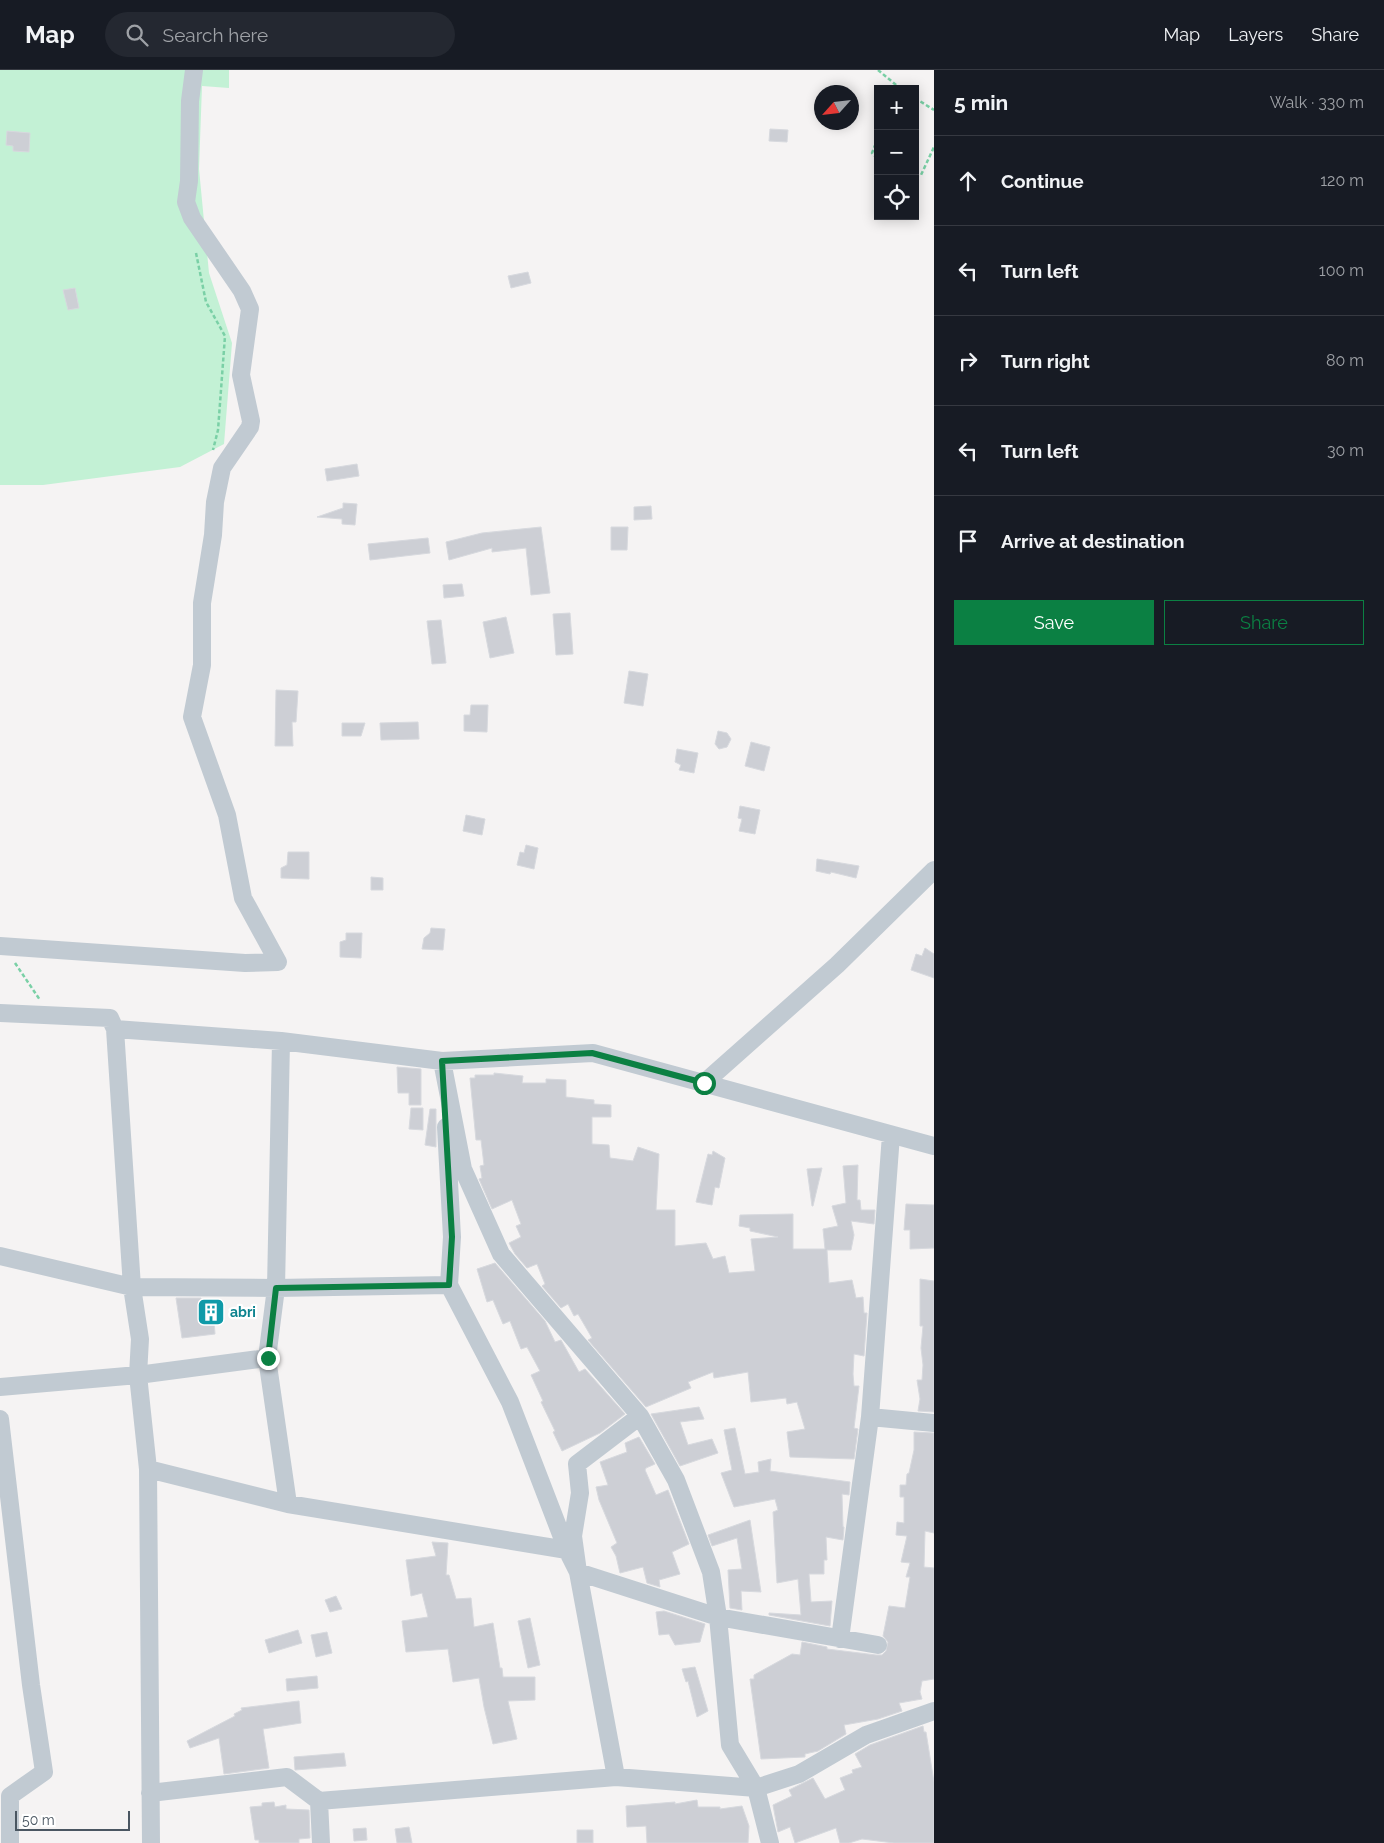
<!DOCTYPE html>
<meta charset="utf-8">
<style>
:root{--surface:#171b24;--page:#242831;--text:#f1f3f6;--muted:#9ea1a6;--line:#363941;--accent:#0b8043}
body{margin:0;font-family:Raleway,sans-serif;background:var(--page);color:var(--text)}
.controls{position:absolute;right:15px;top:15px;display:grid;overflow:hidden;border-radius:0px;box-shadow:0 2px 12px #0003}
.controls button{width:45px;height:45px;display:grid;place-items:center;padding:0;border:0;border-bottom:1px solid var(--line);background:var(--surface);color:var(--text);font:25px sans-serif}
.compass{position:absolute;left:814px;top:15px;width:45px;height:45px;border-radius:50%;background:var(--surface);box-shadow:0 2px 12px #0003;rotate:243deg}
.scale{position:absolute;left:15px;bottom:12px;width:115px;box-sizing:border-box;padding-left:5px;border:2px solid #4a5661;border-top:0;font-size:14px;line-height:18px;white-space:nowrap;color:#4a5661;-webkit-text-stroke:4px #fff;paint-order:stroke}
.stop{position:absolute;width:15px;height:15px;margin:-11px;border:4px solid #0b8043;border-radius:50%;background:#fff}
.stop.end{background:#0b8043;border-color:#fff;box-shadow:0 1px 5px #0008}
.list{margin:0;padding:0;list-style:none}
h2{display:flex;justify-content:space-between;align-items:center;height:65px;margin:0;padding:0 20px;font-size:21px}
h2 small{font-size:16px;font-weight:400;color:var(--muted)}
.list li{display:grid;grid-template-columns:32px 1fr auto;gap:15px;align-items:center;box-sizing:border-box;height:90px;padding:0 20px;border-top:1px solid var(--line)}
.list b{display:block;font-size:19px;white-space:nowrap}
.list em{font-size:16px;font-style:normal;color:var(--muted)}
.actions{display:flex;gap:10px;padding:15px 20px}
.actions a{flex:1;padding:11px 0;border:1px solid var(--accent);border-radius:0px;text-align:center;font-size:18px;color:var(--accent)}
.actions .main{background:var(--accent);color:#fff}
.icon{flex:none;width:28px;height:28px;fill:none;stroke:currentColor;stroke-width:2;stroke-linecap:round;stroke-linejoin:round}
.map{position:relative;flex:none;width:934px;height:1773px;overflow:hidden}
header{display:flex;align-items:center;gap:30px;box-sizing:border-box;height:70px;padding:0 25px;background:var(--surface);border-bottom:1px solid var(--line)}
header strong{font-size:24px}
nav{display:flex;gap:28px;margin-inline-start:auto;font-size:18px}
.search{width:350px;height:45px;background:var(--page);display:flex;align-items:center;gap:12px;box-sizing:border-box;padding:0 18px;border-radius:28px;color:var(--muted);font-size:19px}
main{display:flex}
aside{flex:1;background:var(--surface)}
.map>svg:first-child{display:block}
</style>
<header>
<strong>Map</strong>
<div class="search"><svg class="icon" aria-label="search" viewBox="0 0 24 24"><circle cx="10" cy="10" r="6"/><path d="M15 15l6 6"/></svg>Search here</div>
<nav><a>Map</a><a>Layers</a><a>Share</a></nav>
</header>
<main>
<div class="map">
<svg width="934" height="1773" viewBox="0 0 934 1773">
<rect width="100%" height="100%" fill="#f5f3f3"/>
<path fill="#c3f1d5" d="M0,0H229V18L202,16L199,99L209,203L232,273L224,374L180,397L43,415H0Z"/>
<path fill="#cdcfd5" stroke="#d7d9de" d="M770,59L788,60L787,72L769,71Z
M7,61L30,63L29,82L13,81V76L6,75Z
M528,202L531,213L511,218L508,206Z
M75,218L79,238L68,240L63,220Z
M357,394L359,406L327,411L325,399Z
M343,433L357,434L355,455L342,454V449L317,447L343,438Z
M651,436L652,449L634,450V437Z
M541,457L550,523L531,525L526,478L492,482V478L449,490L446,472L482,463Z
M611,457H628L627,480H611Z
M428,468L430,483L370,490L368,474Z
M462,514L464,526L444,528L443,515Z
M570,543L573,584L556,585L553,544Z
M506,547L514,583L490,588L483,552Z
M441,550L446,593L432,594L427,551Z
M629,601L648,604L643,636L624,633Z
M276,620L298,621L296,652H292L293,676H275Z
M471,635H488L487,662L464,661V645H470Z
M418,652L419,669L381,670L380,653Z
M342,653H365L361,666H342Z
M718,661L727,663L731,669L727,677L719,679L715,674Z
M751,672L770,677L764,701L745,696Z
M677,679L698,683L694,703L679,700L681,695L675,692Z
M740,736L760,740L755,764L739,761L742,749L738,748Z
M466,745L485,749L482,765L463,761Z
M526,775L538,778L534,799L517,795L520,782L524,783Z
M288,782H309V809L281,808V798L287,795Z
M817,789L859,796L856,808L831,802L830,804L816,801Z
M371,807L383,808V820H371Z
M431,858L445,859L443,880L422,879L424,868L430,863Z
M346,863H362L361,888L340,887V872L346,870Z
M925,878L934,884V908L911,900L916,884L922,886Z
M397,997L421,999V1035H409V1023H398Z
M494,1003L523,1006L522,1013H546V1009L566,1010V1027L594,1030V1034L611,1035V1047H592V1074L609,1075L610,1088L633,1091L638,1077L659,1084L656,1140H675V1176L706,1173L713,1189L725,1186L729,1203L755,1201L751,1169L778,1167L750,1161V1158L739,1156L740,1145L793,1144V1179H825L823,1159L838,1156L832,1136L846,1133L843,1096L858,1095L857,1130H860L861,1140H875L874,1154L851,1151L854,1165L851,1180H827L829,1213L852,1210L856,1228L863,1227L864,1243H867L864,1286L854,1284L853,1304L854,1316H859L854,1358L858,1359L854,1389L790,1387L787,1362L805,1359L797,1332L787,1334L786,1328L751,1332L748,1302L714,1308L713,1302L688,1312L691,1318L646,1337L588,1270L592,1268L578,1244L574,1246L568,1234L561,1238L542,1216L545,1214L537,1194L527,1198L515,1184L509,1173L521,1167L516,1156L521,1154L512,1130L492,1139L479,1109L482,1108L480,1096L484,1095L481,1070H476L470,1008H475V1005H494Z
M411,1038H423V1060L409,1059Z
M430,1039H436V1077L425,1075Z
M713,1081L725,1088L719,1118L715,1117L712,1135L696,1132L708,1084L712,1085Z
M822,1098L813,1136H812L807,1099Z
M906,1134L934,1135V1178L910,1179V1160H904Z
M495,1193L545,1251L555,1272L561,1270L579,1302L585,1299L625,1344L600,1363L562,1381L553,1362L555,1361L541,1332L543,1331L531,1305L540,1301L527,1277L521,1279L510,1251L503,1254L493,1230L487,1232L477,1199Z
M920,1209L934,1211V1342L918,1341L920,1329L917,1310H922L923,1295L921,1278L923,1256H920Z
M176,1228H201L202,1238L213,1237L215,1264L182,1268Z
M699,1337L704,1349L680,1352L688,1375L712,1369L718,1383L680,1396L651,1344Z
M735,1358L745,1404L759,1402L758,1392L771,1389L770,1401L850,1412L849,1425L842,1424L843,1457H844L843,1470L826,1467L827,1490H824V1504H809L811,1532L832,1531L830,1556L769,1545V1543L801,1545L798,1509L777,1513L773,1442L778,1440L775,1429L734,1437L721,1403L732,1400L724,1360Z
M914,1362L934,1363V1463L925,1461L924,1497L934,1498V1609L922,1611L920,1622L922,1629L899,1633L902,1641L878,1649L844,1655L846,1664L818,1681L805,1684V1687L761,1689L750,1609H754V1605L792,1584L800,1585L802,1572L827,1577V1579L876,1585H882L886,1581L888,1572L883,1566L889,1536L905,1538L910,1507H906L910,1493L901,1492L907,1466L896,1465L897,1452L904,1453V1427H900V1415H906L907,1404L909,1403L914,1380Z
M639,1367L655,1394L646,1398L645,1400L656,1425L668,1420L689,1474L672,1482L680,1504L659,1510L660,1517L647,1513L643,1497L620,1503L616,1486L611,1477L617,1473L599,1430L596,1417L608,1415L600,1392L627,1382L625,1373Z
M750,1450L761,1522L741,1521L742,1540L730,1538L728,1500L742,1499L737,1468L712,1476L708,1465Z
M432,1472L448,1473L446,1505H449L456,1529L471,1528L474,1557L493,1553L500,1598H502L503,1607H535V1630L508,1631L517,1669L493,1674L484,1637L479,1608L453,1612L448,1579L406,1582L402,1551L428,1547L422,1523L411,1526L406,1490L436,1486Z
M336,1526L342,1539L330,1542L325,1530Z
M664,1541L705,1554L700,1572L675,1575L669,1564L659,1565L656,1542Z
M530,1548L540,1595L528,1598L518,1551Z
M298,1560L302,1573L269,1583L265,1570Z
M327,1562L332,1583L316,1587L311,1565Z
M695,1597L708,1641L697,1647L688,1611L686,1612L682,1599Z
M317,1606L318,1618L287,1621L286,1609Z
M299,1631L301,1653L263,1659L269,1698L224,1704L219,1668L190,1678L187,1671L235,1646L234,1644L242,1640L241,1638Z
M923,1656L924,1662H926L934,1712V1773H894L862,1769L849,1773H840L836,1758L795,1773L790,1757L778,1762L773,1735L792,1726L789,1720L813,1708L825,1729L845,1720L840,1708L853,1703L852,1700L862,1697L855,1684L870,1675Z
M344,1683L346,1696L295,1700L294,1687Z
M697,1730L698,1737H720V1739L742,1736L749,1756L748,1773H647L646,1756L627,1757L626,1736L675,1732V1734Z
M274,1732L275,1737L286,1735V1739L309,1740L310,1768L299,1769V1773H259V1770H255L250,1737L262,1736V1733Z
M409,1757L412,1773H397L395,1759Z
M366,1758L367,1770L354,1771L353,1759Z
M577,1760H593V1773H577Z"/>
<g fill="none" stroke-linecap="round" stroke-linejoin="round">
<path stroke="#7ad0a6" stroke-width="2.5" stroke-dasharray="4 2.5" stroke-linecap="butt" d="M878,0L901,19
M915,28L934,40
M878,68L872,83L878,89
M915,107L921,105L934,77
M196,183L206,232L225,266L218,360L213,380
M15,893L40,930"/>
<path stroke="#c1cad2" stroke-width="18" d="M0,876L245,893L278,892L243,828L227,745L192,647L202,595V533L213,465L215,432L222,398L250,357L251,351L241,305L250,239L242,221L192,148L186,132L189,111L190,31L194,0
M0,943L110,948L115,959L281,971L442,991L593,983L934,1076
M115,959L132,1217L140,1269L138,1305L148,1399L151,1773
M281,971L276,1218L267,1288L288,1434
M442,991L463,1099L501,1184L640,1346L676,1410L711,1502L718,1547L730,1675L756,1718L770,1773
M704,1013L837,895L934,800
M446,1057L452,1167L449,1215L510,1332L567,1480
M0,1186L132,1217L276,1218L449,1215
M0,1317L138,1305L267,1288
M870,1347L934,1353
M0,1349L31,1615L44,1702L10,1726V1773
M148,1399L288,1434L567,1480L578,1502L718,1547L878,1575
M840,1569L870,1347L891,1065
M616,1707L578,1502L573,1466L580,1423L577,1394L640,1346
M150,1723L287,1707L319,1731L616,1707L756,1718L799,1704L866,1665L934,1641
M319,1731L321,1773"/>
</g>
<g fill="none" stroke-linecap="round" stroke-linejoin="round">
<path stroke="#0b8043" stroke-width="6" d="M268,1288L276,1218L449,1215L452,1167L442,991L592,983L704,1013"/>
</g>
<defs>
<g id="building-square" transform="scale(1.4375)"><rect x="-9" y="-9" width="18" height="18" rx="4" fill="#0f9aa8" stroke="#fff"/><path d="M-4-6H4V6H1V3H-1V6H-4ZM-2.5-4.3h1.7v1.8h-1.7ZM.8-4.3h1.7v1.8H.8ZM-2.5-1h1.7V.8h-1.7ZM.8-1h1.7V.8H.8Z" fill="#fff"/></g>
</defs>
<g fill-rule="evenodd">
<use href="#building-square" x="211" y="1242"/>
</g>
<g text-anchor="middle" stroke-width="4.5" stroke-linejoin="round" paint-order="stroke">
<g font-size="14" font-weight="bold" fill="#0d838f" stroke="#fff" text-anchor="start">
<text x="230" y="1247">abri</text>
</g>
</g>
</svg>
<div class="controls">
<button>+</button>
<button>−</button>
<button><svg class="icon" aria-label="locate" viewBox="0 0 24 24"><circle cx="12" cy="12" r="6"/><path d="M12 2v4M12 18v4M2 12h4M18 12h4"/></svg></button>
</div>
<svg class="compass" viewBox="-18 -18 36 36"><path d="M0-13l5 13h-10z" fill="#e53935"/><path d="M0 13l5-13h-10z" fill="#9ea1a6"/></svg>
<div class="scale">50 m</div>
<div class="stop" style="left:704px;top:1013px"></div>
<div class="stop end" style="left:268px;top:1288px"></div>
</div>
<aside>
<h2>5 min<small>Walk · 330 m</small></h2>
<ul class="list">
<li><svg class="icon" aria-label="ahead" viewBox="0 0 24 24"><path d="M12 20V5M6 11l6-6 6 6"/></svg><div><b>Continue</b></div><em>120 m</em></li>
<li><svg class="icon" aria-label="left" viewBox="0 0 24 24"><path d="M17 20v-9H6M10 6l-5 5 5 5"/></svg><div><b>Turn left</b></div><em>100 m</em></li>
<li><svg class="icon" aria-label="right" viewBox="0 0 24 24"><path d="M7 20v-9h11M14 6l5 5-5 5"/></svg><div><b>Turn right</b></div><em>80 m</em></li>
<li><svg class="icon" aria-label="left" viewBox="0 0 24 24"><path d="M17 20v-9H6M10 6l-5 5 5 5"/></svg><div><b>Turn left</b></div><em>30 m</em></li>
<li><svg class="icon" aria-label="arrive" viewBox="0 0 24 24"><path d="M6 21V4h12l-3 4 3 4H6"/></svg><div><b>Arrive at destination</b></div></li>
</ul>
<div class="actions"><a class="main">Save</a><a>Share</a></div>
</aside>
</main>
